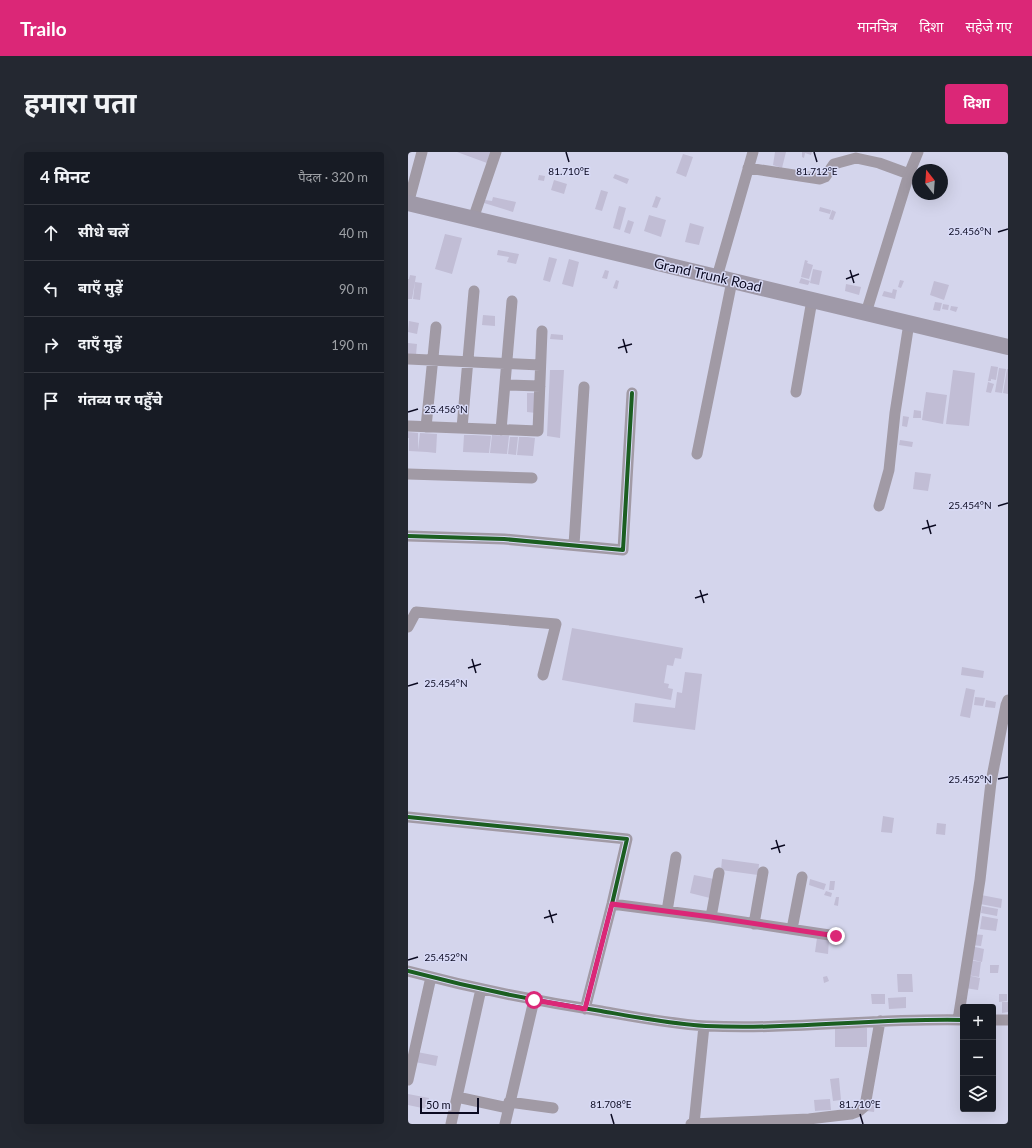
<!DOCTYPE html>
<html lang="hi">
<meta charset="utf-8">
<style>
:root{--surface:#171b24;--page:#242831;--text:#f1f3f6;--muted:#9ea1a6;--line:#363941;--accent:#db2777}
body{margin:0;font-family:Lato,"Noto Sans Devanagari",sans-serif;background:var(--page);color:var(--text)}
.controls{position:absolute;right:12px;bottom:12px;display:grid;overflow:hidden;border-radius:4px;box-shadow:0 4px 16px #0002}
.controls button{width:36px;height:36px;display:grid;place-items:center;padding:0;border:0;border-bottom:1px solid var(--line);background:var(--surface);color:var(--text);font:20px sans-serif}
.compass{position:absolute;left:504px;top:12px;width:36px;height:36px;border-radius:50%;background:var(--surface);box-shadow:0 4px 16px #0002;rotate:343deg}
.scale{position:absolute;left:12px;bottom:10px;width:59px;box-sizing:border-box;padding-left:4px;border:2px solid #0b0a21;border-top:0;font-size:11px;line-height:14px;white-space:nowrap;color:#0b0a21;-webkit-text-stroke:3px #d8daf6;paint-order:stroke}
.stop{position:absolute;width:12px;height:12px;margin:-9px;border:3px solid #db2777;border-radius:50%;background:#fff}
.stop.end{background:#db2777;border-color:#fff;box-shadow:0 1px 4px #0008}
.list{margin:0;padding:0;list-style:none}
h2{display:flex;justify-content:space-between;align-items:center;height:52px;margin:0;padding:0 16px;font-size:17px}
h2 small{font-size:13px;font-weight:400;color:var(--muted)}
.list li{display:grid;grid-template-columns:26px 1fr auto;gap:12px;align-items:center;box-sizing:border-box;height:56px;padding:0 16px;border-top:1px solid var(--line)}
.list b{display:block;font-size:15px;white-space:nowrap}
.list em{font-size:13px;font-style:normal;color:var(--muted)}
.icon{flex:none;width:22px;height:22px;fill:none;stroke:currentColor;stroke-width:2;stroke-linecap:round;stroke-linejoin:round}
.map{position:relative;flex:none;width:600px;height:972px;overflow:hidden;border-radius:4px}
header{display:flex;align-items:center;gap:24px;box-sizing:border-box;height:56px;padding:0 20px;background:var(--accent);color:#fff}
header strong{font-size:19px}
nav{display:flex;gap:22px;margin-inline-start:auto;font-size:14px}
.intro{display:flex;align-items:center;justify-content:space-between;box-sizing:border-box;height:96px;padding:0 24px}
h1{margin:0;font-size:28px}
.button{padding:10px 18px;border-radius:4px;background:var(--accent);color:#fff;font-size:14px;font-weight:700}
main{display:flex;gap:24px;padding:0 24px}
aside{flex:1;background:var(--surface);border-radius:4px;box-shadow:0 4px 16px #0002}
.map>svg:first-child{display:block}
</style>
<header>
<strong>Trailo</strong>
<nav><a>मानचित्र</a><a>दिशा</a><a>सहेजे गए</a></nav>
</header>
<div class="intro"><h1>हमारा पता</h1><a class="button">दिशा</a></div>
<main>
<aside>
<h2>4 मिनट<small>पैदल · 320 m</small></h2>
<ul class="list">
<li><svg class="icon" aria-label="ahead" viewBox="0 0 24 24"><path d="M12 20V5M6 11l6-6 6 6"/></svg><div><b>सीधे चलें</b></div><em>40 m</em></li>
<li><svg class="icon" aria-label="left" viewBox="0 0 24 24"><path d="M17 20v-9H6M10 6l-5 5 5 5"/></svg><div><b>बाएँ मुड़ें</b></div><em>90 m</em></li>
<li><svg class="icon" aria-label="right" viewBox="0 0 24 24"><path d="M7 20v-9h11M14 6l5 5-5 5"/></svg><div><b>दाएँ मुड़ें</b></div><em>190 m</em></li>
<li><svg class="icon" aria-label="arrive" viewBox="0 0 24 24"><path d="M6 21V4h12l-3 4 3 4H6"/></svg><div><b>गंतव्य पर पहुँचे</b></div></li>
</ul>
</aside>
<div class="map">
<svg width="600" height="972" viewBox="0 0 600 972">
<rect width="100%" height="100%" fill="#d4d5ec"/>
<path fill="#c1bdd5" d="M49,0H83L79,11Z
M367,0H378L374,16L365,13Z
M394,0H404L403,3L397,1L396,6L394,5Z
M275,2L285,5L278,25L268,21Z
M207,22L221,27L219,32L205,26Z
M131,23L137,24L136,29L130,28Z
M146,28L159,32L156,42L143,38Z
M193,38L200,40L194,59L187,57Z
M248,44L253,46L249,56L244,55Z
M85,45L108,50L105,60L76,51L77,48L84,49Z
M211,54L218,56L212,78L205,76Z
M412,55L423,58L422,62L411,59Z
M424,58L428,60L425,68L421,67Z
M241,63L258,68L253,85L236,79Z
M220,68L226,70L222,82L216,80Z
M282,71L296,75L291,93L277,90Z
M37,82L54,86L44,122L27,117Z
M90,98L111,102L108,112L99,110L101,105L89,103Z
M141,105L149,107L142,130L135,128Z
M161,107L171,110L165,135L154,132Z
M397,108L400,109L399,111L405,113L401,127L393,125Z
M405,117L414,119L411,133L402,131Z
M197,118L201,119L199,127L194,126Z
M2,123L8,124L4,147H0V127H1Z
M393,126L402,129L400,133L391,131Z
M208,128L211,129L209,137L205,136Z
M492,128L496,129L493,136L490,135Z
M526,129L541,133L536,148L522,143Z
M7,130L14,131L12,148L5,147Z
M438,132L453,135L451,143L437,139Z
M485,137L489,138L487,147L474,144L476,139L484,141Z
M527,150L534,151L532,159L525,158Z
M535,152L541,153L540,158L534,157Z
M543,154L550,155L548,160L542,158Z
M75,163L87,164V174L74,173Z
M1,169L11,171L9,182L0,180Z
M143,182L155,183V188L142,187Z
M0,191L9,192L8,203H0Z
M583,214L590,215L588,228L583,227V229H580Z
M591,216L598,217L594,241L587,240Z
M599,217H600V242L595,241Z
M142,218H156L152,286L139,284Z
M545,218L567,221L561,274L538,272Z
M580,230L586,232L583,241L578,240Z
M518,240L539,243L535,272L514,268Z
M119,241H129L128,261L119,260Z
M506,258L513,259V266H505Z
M495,264L501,265L499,275L494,274Z
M0,280L10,281V298L12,281L29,282L28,301L19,300L20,296L19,300L1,299V286H0Z
M56,283H65V287V283L83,284L81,301L55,300Z
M84,283L101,284L99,302L82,301Z
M102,285H110L108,303L100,302Z
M111,285H119L118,295L119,285L127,286L125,304L109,303Z
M492,288L505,290L504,295L491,293Z
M507,320L523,322L520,339L505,337Z
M164,476L275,496L273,507L267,506L265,514L259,513L256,531L261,532L260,536L265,537L263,548L154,528Z
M554,515L576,519L575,526L553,523Z
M277,520L294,522L287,578L225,570L227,551L267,556L269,540L274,541Z
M558,536L567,538L562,566L552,564Z
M567,545L577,546L575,554L566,553Z
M578,548L588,550L587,556L577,555Z
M475,664L486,666L484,681L473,680Z
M529,671L538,672L537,683L528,682Z
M314,707L351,712L350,723L313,718Z
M286,723L306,727L302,746L282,741Z
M402,727L418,732L416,738L401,733Z
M422,729H427L426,738H421Z
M418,739L424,741L423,745L416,743Z
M573,743L594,747L593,756L572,752Z
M428,745H431L430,754L426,753Z
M574,754L590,757L589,764L573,761Z
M574,764L590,767L588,779L572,777Z
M565,782L575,783L573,794L563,793Z
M409,786L421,788L420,802L407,800Z
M563,794L576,797L574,810L561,807Z
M561,808L573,810L571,825L559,823Z
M582,813H591L590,821H582Z
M489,822H504L505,840H490Z
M559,823L572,826L570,838L557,836Z
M419,824L421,829L416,831L415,825Z
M463,842H477V852H464Z
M591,842H599V849L591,850Z
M498,845V856L481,857L480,846Z
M594,850H600V860L594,861Z
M427,876H459V895H427Z
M9,900L30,904L28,914L7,910Z
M431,926L433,948L425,949L422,927Z
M0,942L21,946L19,957L0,953Z
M422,947L423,958L407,959L406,948Z
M460,950L467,952L466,960L458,959Z"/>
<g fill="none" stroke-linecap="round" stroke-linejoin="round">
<path stroke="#a19aa5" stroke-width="11" d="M340,16L412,27L417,25L426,12L448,6L471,11L501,22
M0,52L14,0
M65,67L88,0
M309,125L345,0
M458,161L501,22L510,0
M0,207L132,213
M97,233L132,234
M388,240L404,148
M0,274L130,279L134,179
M18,275L28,175
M54,276L66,139
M93,278L104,149
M289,302L324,129
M0,322L124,326
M471,354L481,318L487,261L501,171
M0,384L96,387L215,398L224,241
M166,393L176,235
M0,475L8,460L148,472L135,523
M0,665L219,687L204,752L177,857
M204,752L303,765L428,784
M259,759L268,705
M303,765L311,721
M346,772L355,720
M384,777L394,725
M0,819C64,836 127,849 193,859C227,865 263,872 298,874C383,878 469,866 555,868
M550,868L572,728L583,630L598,553L600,548
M585,868H600
M0,928L23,825
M49,945L100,956
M101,950L145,956
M43,972L73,837
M97,972L126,848
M283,972L401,967L443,962L451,959L457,954L472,869
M286,972L296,874"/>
<path stroke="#9f99a8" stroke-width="16" d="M0,51L600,195"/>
<g stroke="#d8daf6" stroke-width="6">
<path id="cycleway" d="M0,384L96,387L215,398L224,241
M0,665L219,687L204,752L177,857
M0,819C64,836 127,849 193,859C227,865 263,872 298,874C383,878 469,866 555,868"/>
</g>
<use href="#cycleway" stroke="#1b5e20" stroke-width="4"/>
</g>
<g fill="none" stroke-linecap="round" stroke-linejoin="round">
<path stroke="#db2777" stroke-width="5" d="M126,848L177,857L204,752L303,765L428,784"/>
</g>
<path fill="none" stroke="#0b0a21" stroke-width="1.5" d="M158,0L161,10M406,0L409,10M590,80L600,77M442,118L446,131M438,127L451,122M215,187L219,201M210,196L224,192M0,260L10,257M590,354L600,351M519,368L523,382M514,377L528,373M292,438L296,451M287,446L300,442M64,507L68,521M60,516L73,512M0,534L10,531M590,627L600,625M368,688L372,701M363,697L377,693M141,758L145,771M136,766L149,762M0,808L10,805M203,962L206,972M452,962L455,972"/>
<g text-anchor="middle" stroke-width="3" stroke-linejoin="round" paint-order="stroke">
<g font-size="14" fill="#0b0a21" stroke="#d8daf6">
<text transform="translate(300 123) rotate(13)" y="5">Grand Trunk Road</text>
</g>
</g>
<g font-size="10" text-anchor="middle" fill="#0b0a21" stroke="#d8daf6" stroke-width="3" stroke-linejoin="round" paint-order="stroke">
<text x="161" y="23">81.710°E</text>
<text x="409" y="23">81.712°E</text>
<text x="562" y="83">25.456°N</text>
<text x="38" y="261">25.456°N</text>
<text x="562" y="357">25.454°N</text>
<text x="38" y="535">25.454°N</text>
<text x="562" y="631">25.452°N</text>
<text x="38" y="809">25.452°N</text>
<text x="203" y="956">81.708°E</text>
<text x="452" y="956">81.710°E</text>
</g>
</svg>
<div class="controls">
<button>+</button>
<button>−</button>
<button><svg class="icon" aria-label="layers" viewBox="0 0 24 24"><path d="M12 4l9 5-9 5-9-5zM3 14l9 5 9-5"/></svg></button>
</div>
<svg class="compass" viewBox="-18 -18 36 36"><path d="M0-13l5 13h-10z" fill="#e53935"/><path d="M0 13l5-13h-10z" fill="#9ea1a6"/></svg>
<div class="scale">50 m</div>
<div class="stop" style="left:126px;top:848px"></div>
<div class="stop end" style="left:428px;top:784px"></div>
</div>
</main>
